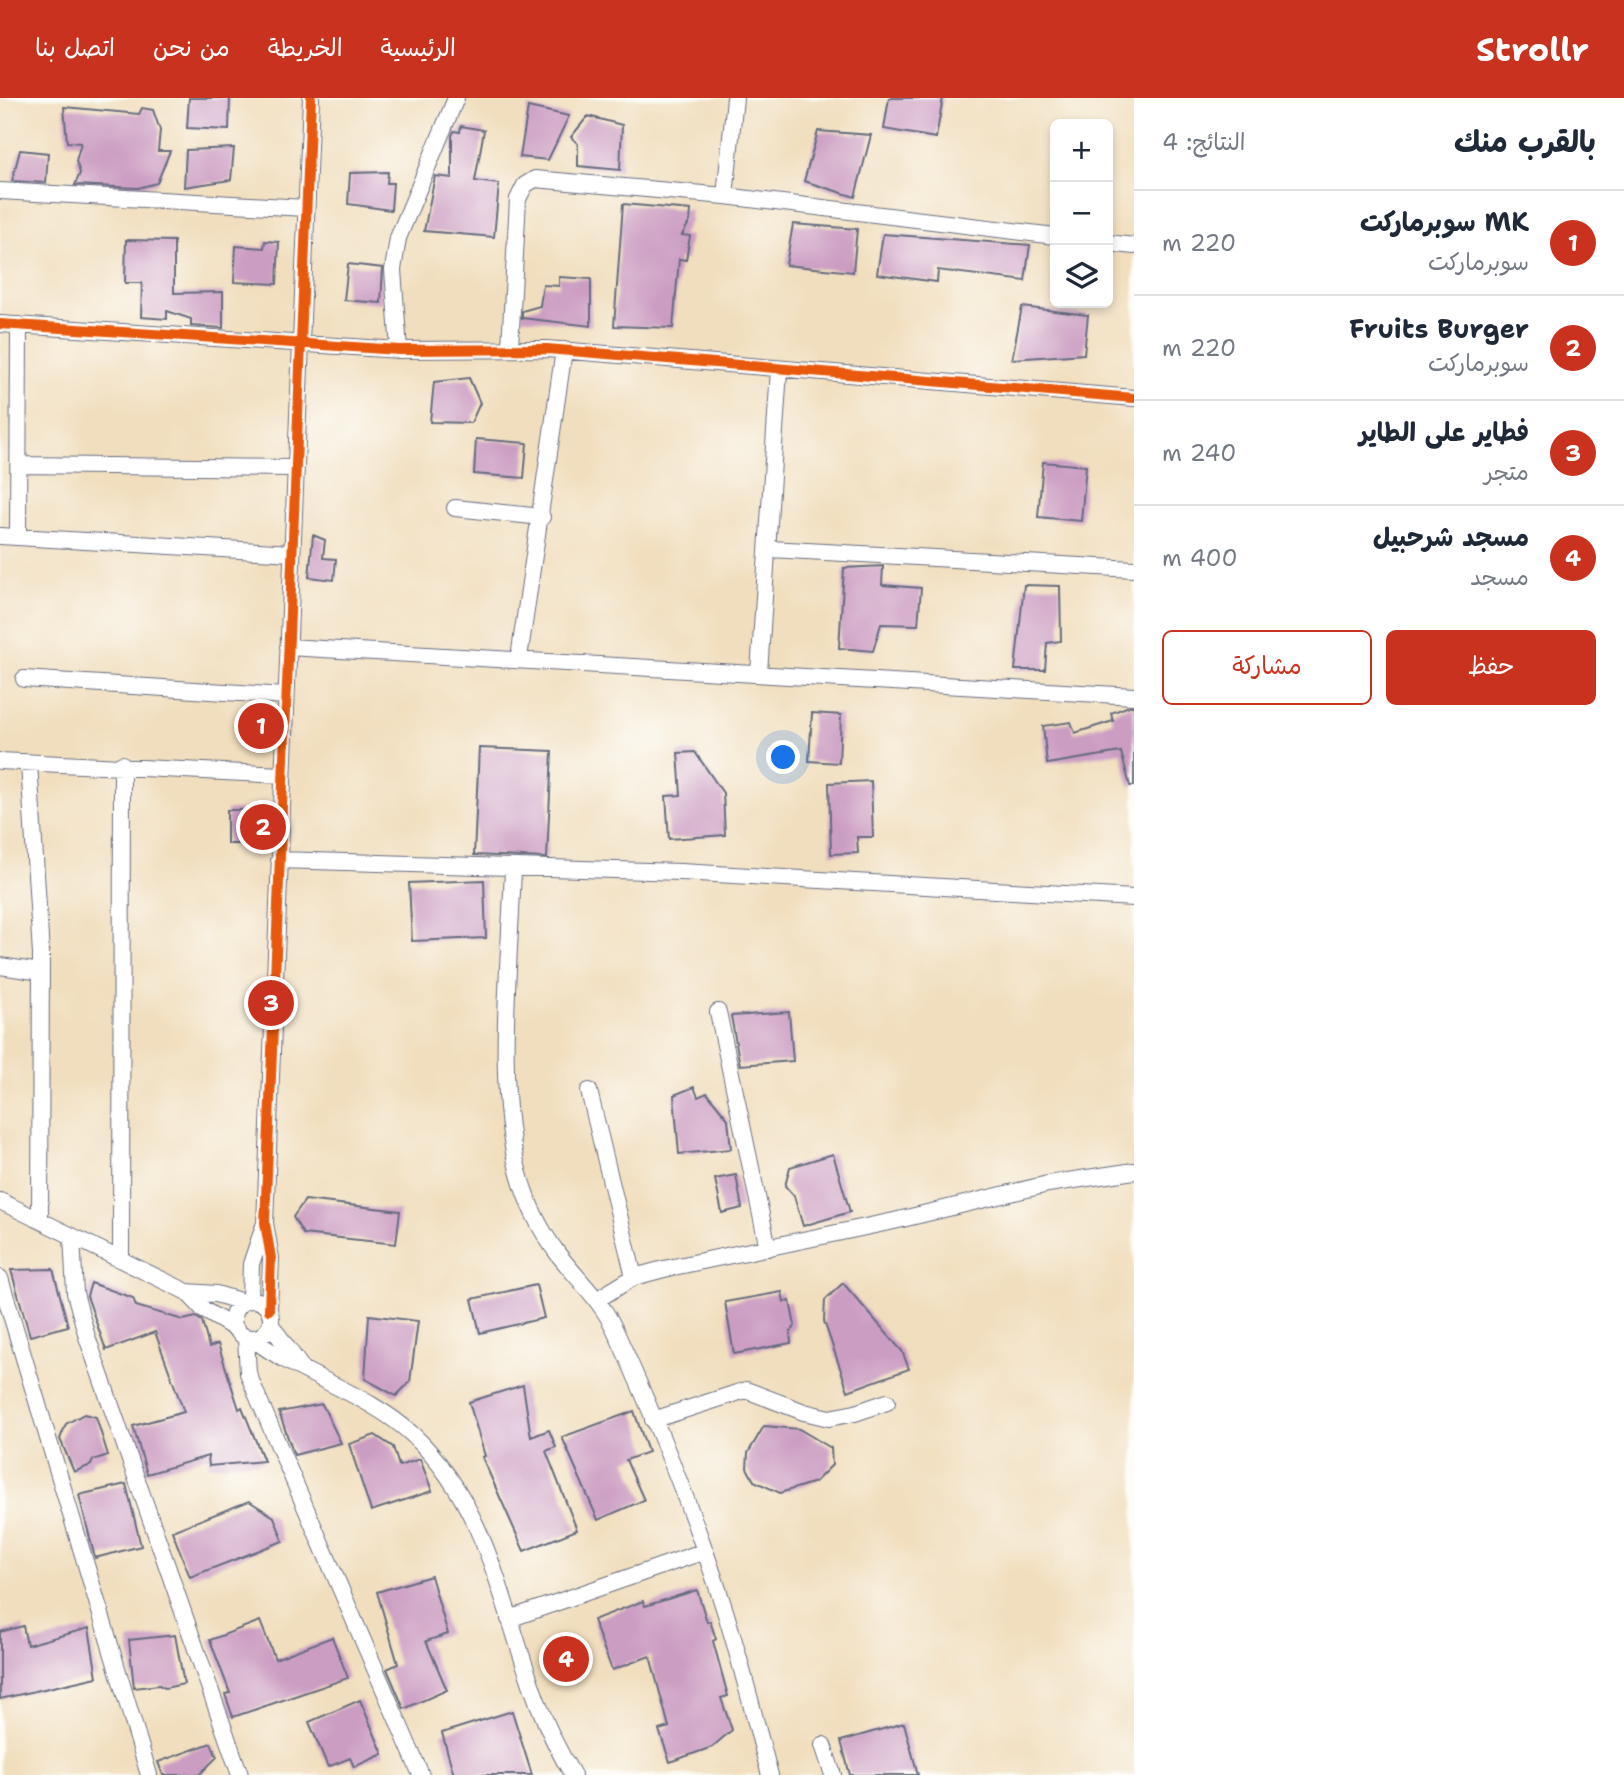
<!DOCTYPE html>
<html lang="ar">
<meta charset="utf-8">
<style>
:root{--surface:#fff;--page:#f6f6f7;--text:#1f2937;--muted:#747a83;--line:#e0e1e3;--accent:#c8321e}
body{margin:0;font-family:"Shantell Sans","Playpen Sans Arabic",sans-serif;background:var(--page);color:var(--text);direction:rtl}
.controls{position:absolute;right:21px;top:21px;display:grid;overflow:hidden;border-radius:10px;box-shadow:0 4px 10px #0003}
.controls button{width:63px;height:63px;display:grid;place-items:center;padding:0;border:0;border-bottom:2px solid var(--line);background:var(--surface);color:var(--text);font:35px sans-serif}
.you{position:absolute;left:784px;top:660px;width:24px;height:24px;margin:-18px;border:5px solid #fff;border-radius:50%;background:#1a73e8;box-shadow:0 0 0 10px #1a73e833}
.badge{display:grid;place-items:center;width:46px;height:46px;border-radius:50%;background:var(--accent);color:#fff;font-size:23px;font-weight:700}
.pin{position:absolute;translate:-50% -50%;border:4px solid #fff;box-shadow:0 2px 7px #0006}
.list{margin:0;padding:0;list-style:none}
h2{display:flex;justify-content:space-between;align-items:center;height:91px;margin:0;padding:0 28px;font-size:30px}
h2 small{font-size:23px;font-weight:400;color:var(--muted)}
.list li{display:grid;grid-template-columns:46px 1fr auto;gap:21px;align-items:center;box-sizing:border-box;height:105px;padding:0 28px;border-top:2px solid var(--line)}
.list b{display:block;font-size:26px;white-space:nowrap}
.list p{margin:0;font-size:23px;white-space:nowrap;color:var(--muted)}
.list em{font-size:23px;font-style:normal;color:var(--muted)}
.actions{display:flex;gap:14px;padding:21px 28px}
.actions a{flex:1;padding:16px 0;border:2px solid var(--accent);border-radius:10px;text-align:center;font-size:24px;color:var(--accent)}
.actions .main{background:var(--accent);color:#fff}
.icon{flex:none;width:38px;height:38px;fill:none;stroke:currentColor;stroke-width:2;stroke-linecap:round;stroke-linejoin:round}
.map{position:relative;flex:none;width:1134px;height:1677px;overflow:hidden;direction:ltr}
header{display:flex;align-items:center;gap:42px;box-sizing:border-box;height:98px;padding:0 35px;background:var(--accent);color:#fff}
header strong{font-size:33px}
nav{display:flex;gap:38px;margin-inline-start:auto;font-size:24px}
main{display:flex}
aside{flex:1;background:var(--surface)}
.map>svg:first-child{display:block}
</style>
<header>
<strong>Strollr</strong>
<nav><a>الرئيسية</a><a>الخريطة</a><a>من نحن</a><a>اتصل بنا</a></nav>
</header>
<main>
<aside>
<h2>بالقرب منك<small>النتائج: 4</small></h2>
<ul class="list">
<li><span class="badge">1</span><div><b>MK سوبرماركت</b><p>سوبرماركت</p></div><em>220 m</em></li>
<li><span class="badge">2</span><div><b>Fruits Burger</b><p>سوبرماركت</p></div><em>220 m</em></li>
<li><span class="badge">3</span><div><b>فطاير على الطاير</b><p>متجر</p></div><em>240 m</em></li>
<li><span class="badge">4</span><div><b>مسجد شرحبيل</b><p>مسجد</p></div><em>400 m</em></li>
</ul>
<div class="actions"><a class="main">حفظ</a><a>مشاركة</a></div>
</aside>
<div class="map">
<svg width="1134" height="1677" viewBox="0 0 1134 1677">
<rect width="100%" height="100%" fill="#fdfcf7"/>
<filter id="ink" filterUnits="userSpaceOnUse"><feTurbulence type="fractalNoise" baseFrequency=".0143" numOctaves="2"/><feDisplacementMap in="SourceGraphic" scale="14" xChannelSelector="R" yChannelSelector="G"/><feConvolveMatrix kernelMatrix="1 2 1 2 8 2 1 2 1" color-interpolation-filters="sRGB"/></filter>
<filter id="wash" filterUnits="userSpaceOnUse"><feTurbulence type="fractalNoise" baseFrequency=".00686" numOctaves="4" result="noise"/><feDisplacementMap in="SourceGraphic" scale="28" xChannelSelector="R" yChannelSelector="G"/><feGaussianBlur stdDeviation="1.57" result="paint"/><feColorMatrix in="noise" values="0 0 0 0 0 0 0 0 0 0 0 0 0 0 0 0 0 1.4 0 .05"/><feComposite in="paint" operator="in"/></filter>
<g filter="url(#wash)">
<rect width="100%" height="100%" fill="#f1debe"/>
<g id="blocks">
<path fill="#cc9dc3" d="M189,0H230L229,32L187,30Z
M889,0H943L936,40L884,31Z
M64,9L139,16L142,10L153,12L160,32L158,53H170L157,85L138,90L75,87L80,75L76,63L81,45L67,44Z
M528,9L569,18L548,62L520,59Z
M588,18L622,27L620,72L578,68V46L571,39Z
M461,28L484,32L475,83L499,86L494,139L424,133L435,78L452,80V38L454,33L460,34Z
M818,33L871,37L855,99L804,83Z
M234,50L231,82L184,89L186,52Z
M20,52L48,55L46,85L12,83Z
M388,74L387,85H393L391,112L348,106L350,75Z
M623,106L691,112L690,123L682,137L690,138L686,162L679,161L673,230L614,228Z
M793,126L857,131L853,174L786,167Z
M883,136L1030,147L1025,183L938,172L937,184L877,176Z
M126,142L174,143V195L223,194V230L191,228V221L167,213V221L141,219L142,185H125Z
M265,143L279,144L277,186L234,184L236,148L264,150Z
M348,166L383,170L381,205L344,202Z
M559,179L591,181V228L522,220V213L540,208L543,187L559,188Z
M1022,209L1088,217L1084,256L1012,261Z
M469,280L480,305L471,325L430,324L434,284Z
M476,341L527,345L524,380L474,376Z
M1043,364L1086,368L1081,423L1038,419Z
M313,437L325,442L323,460L336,461L334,482L309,479Z
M883,468L882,487L921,490L918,527L881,526L873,553L839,550L844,470Z
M1024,487L1060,488L1061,543L1047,545L1045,572H1015Z
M1129,608H1134V688H1130L1121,654L1047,666L1043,628L1071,624L1075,635L1113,623L1111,615Z
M812,615L841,617L839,665L809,663Z
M479,650L552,653L547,760L474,757Z
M695,654L723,695L725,737L669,741L666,698L681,697L678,655Z
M871,683L873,739H857L858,755L831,756L829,685Z
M227,712H269V746H227Z
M484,782L486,840L412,843L409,785Z
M789,914L793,963L740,967L731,918Z
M694,989L698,999L707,995L728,1021L731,1051L679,1056L674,997Z
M833,1056L850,1114L803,1128L794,1098L785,1088L790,1069Z
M736,1077L742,1110L722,1115L715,1081Z
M305,1102L400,1113L396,1146L303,1136L293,1119Z
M53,1171L68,1228L30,1238L11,1172Z
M91,1185L133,1200L136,1208L183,1222L196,1219L202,1223L209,1249L218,1246L239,1311L242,1309L264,1363L209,1368L208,1358L147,1376L133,1328L184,1314L155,1234L106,1252L87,1198Z
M843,1185L902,1253L909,1271L848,1293L824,1223L825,1202Z
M536,1187L544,1220L480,1235L472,1201Z
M782,1194L784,1204L790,1203L795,1228L790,1235L791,1245L734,1256L725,1204Z
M369,1217L418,1223L410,1284L396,1298L365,1281Z
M523,1287L531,1339L549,1332L556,1349L546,1353L577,1432L524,1453L482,1359L485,1358L469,1304Z
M322,1306L341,1345L294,1357L279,1314Z
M634,1313L648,1354L626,1362L644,1402L598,1422L562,1339Z
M84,1316L96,1319L108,1357L93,1362L91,1367L74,1374L60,1341L66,1326Z
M764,1328L799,1331L831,1350L832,1367L815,1384L780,1395L754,1383L747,1370L748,1355Z
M375,1337L393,1349L399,1368L420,1361L432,1393L371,1413L349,1346Z
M126,1386L141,1448L95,1460L79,1397Z
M249,1403L274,1419L283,1443L190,1479L172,1433Z
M431,1478L448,1536L426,1543L447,1592L404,1611L387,1571L398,1566L377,1494Z
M697,1492L707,1524L710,1523L716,1541L713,1543L728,1598L721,1600L732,1632L712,1649L670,1664L659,1632L669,1629L650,1558L612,1572L593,1522L643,1503L645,1508Z
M260,1523L275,1561L332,1539L348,1580L233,1619L225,1596L230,1595L210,1542Z
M23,1528L27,1547L89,1530L97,1579L0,1601V1534Z
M175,1537L184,1586L165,1590L159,1587L134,1590L129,1542Z
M360,1602L383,1656L354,1669L350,1660L328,1669L309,1624Z
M512,1613L532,1677H454L442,1635Z
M904,1625L918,1677H850L841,1643Z
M211,1645L217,1659L199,1677H163L158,1664Z"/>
</g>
</g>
<g filter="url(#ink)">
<use href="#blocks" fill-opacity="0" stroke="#666c80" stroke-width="2"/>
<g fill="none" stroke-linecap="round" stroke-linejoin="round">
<g stroke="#666c80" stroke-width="18">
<path id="minor" d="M0,93L306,110
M725,98L735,0
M1108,145L1134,148
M0,226L399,252L547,251L1134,300
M510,249L518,101L525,87L535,81L725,98L1055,138
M399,252L393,172L398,140L456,0
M19,367L295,370
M455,410L542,419
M0,438L292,455
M18,439L19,227
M770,451L1134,471
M288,549L1134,598
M519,560L564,252
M759,575L779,272
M24,581L286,598
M0,663L283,677
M29,665L41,856L40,1121
M279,762L681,774L1134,800
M513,770C510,862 495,989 519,1076C527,1105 540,1132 558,1156C578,1182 601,1202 615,1232C657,1324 695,1418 725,1513C742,1567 755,1623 770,1677
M0,868L41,874
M718,914L768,1150
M589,993L634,1179
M0,1103L187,1194L216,1196L243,1204
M72,1138L75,1195L87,1239L240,1677
M121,1162L122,666
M0,1180L149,1677
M187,1194L204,1212L234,1230
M598,1201L634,1179L664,1171L894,1123L1048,1086L1134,1073
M233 1221a19 19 0 1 1 38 0a19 19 0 1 1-38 0Z
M250,1202L251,1166L265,1125
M269,1212L271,1160L265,1125L311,0
M271,1227L301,1269
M246,1240L248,1275L256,1295L421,1677
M253,1241C303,1279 366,1294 413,1337C509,1427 505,1570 573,1677
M653,1322L746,1292L804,1314L829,1320L855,1315L887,1304
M509,1521L705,1453
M823,1647L833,1677"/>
</g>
<use href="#minor" stroke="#fff" stroke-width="16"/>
<g stroke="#fdfcf7" stroke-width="15">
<path id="cycleway" d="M0,226L399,252L547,251L1134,300
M269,1212L271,1160L265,1125L311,0"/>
</g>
<use href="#cycleway" stroke="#e8590c" stroke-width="10"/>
</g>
</g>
</svg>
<div class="controls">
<button>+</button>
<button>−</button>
<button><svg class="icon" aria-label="layers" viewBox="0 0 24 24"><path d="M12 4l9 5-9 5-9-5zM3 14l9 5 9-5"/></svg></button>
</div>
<div class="you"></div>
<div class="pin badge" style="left:261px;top:628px">1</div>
<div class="pin badge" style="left:263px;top:729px">2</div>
<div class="pin badge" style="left:271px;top:905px">3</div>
<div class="pin badge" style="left:566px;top:1561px">4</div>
</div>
</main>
